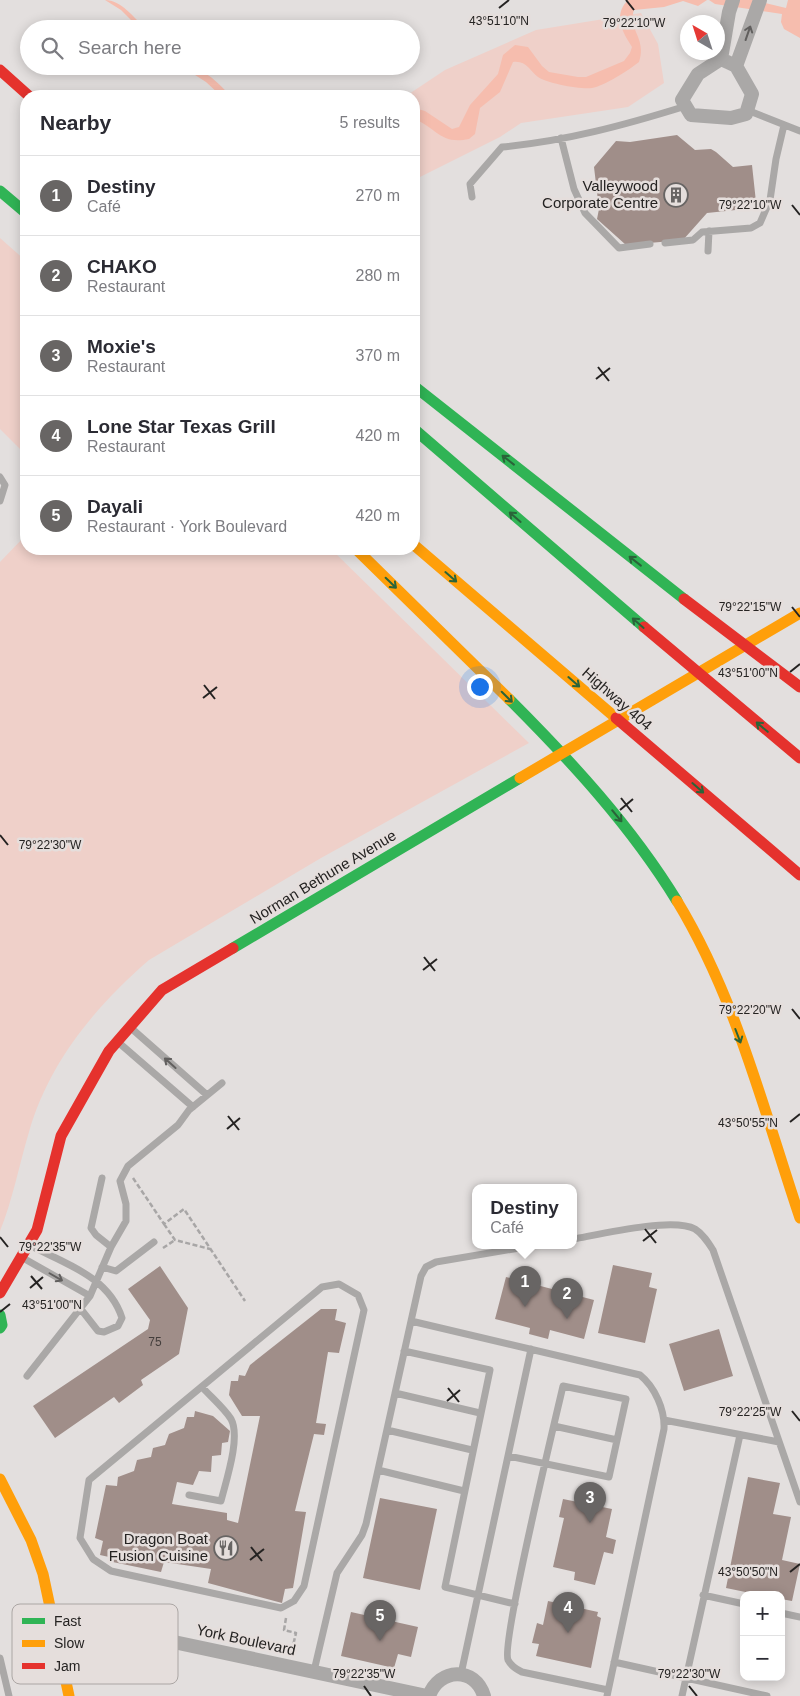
<!DOCTYPE html>
<meta charset="utf-8">
<style>
:root{--surface:#fff;--page:#f2f2f3;--text:#2b2b33;--muted:#7c7c81;--line:#e1e1e2;--accent:#686564}
body{margin:0;font-family:Helvetica,sans-serif;background:var(--page);color:var(--text)}
.controls{position:absolute;right:15px;bottom:15px;display:grid;overflow:hidden;border-radius:10px;box-shadow:0 2px 12px #0003}
.controls button{width:45px;height:45px;display:grid;place-items:center;padding:0;border:0;border-bottom:1px solid var(--line);background:var(--surface);color:var(--text);font:25px sans-serif}
.compass{position:absolute;left:680px;top:15px;width:45px;height:45px;border-radius:50%;background:var(--surface);box-shadow:0 2px 12px #0003;rotate:321deg}
.you{position:absolute;left:479px;top:686px;width:18px;height:18px;margin:-12px;border:4px solid #fff;border-radius:50%;background:#1a73e8;box-shadow:0 0 0 8px #1a73e833}
.badge{display:grid;place-items:center;width:32px;height:32px;border-radius:50%;background:var(--accent);color:#fff;font-size:16px;font-weight:700}
.pin{position:absolute;translate:-50% -41px;filter:drop-shadow(0 1px 2px #0008)}
.pin::after{content:'';position:absolute;top:26px;width:18px;height:15px;background:inherit;clip-path:polygon(0 0,100% 0,50% 100%)}
.popup{position:absolute;left:472px;top:1184px;width:105px;height:65px;box-sizing:border-box;display:grid;place-content:center;border-radius:10px;background:var(--surface);filter:drop-shadow(0 1px 4px #0005);font-size:16px;white-space:nowrap;color:var(--muted)}
.popup b{font-size:19px;color:var(--text)}
.popup::after{content:'';position:absolute;left:50%;top:100%;margin-left:-10px;border:10px solid transparent;border-top-color:var(--surface)}
.list{margin:0;padding:0;list-style:none}
h2{display:flex;justify-content:space-between;align-items:center;height:65px;margin:0;padding:0 20px;font-size:21px}
h2 small{font-size:16px;font-weight:400;color:var(--muted)}
.list li{display:grid;grid-template-columns:32px 1fr auto;gap:15px;align-items:center;box-sizing:border-box;height:80px;padding:0 20px;border-top:1px solid var(--line)}
.list b{display:block;font-size:19px;white-space:nowrap}
.list p{margin:0;font-size:16px;white-space:nowrap;color:var(--muted)}
.list em{font-size:16px;font-style:normal;color:var(--muted)}
.icon{flex:none;width:28px;height:28px;fill:none;stroke:currentColor;stroke-width:2;stroke-linecap:round;stroke-linejoin:round}
.map{position:relative;flex:none;width:800px;height:1696px;overflow:hidden}
.search{position:absolute;background:var(--surface);box-shadow:0 2px 12px #0003;left:20px;top:20px;width:400px;height:55px;display:flex;align-items:center;gap:12px;box-sizing:border-box;padding:0 18px;border-radius:28px;color:var(--muted);font-size:19px}
.panel{position:absolute;background:var(--surface);box-shadow:0 2px 12px #0003;left:20px;top:90px;width:400px;height:465px;border-radius:20px}
.map>svg:first-child{display:block}
</style>
<div class="map">
<svg width="800" height="1696" viewBox="0 0 800 1696">
<rect width="100%" height="100%" fill="#e3dfde"/>
<path fill="#efd0c9" d="M641,13L658,44L664,83L628,107L521,123L500,137L414,180V96H406L445,70L536,30Z
M0,238L26,261V455L0,429Z
M26,535V549H331L529,743L321,858L149,960C95,1007 49,1062 29,1132C19,1165 13,1199 0,1231V562Z"/>
<path fill="#f6bdae" d="M105,0C121,0 135,18 145,29H140L121,10Z
M628,0H707L698,6L683,1L664,7L634,10C627,30 647,37 639,62C629,70 604,86 592,88C582,90 546,83 538,77C530,71 526,60 513,62L500,92L480,108L475,134L469,139C440,145 437,128 414,119V108L425,111L452,129L459,127L470,105L498,74L503,55L515,45L528,47L542,66L549,72L578,77H586L624,61L630,53L632,47C622,32 613,15 628,0Z
M709,0H753L786,8L788,0H800V38L784,29L781,22L782,14L715,4Z
M181,66C203,66 216,81 231,96H221L206,82Z"/>
<path fill="#a08e89" d="M677,135L695,150L711,149L716,152L733,167L752,165L756,202H748V206L745,209L707,213L683,240L626,245L597,219L599,209L594,167L616,141L630,142Z
M613,1265L652,1273L649,1287L657,1289L645,1343L598,1333Z
M160,1266L188,1308L179,1354L141,1380L143,1385L119,1403L114,1397L55,1438L33,1406L148,1329L150,1320L128,1289Z
M506,1277L594,1300L584,1339L550,1330L548,1339L529,1334L530,1328L495,1319Z
M321,1309H337L335,1320L346,1323L339,1353L328,1352L316,1423L326,1424L324,1435L314,1434L295,1511L306,1512L293,1588L285,1589L282,1603L208,1583L211,1569L164,1562L161,1572L108,1561L109,1557L100,1555L103,1541L95,1538L106,1485L117,1486L118,1477L134,1471L137,1460L151,1457L153,1448L165,1445L169,1434L184,1428L187,1417H194L195,1411L213,1416L230,1431L228,1442L222,1443L221,1455L212,1456L211,1472L199,1471L193,1485L177,1482L172,1504L227,1513V1520L238,1523L260,1416H242L229,1395L231,1381H238L239,1375L245,1376L250,1365Z
M719,1329L733,1376L684,1391L669,1344Z
M748,1477L780,1483L773,1514L791,1517L782,1560L800,1564L792,1601L781,1599V1595H760L726,1588Z
M380,1498L437,1509L420,1590L363,1578Z
M563,1499L612,1509L606,1537L616,1540L613,1554L604,1552L595,1585L574,1580L575,1572L553,1567L564,1518L559,1517Z
M548,1601L598,1612L597,1616L601,1618L591,1668L536,1656L539,1644L532,1643L537,1623L543,1625Z
M351,1612L418,1627L411,1657L398,1654L394,1668L341,1656Z"/>
<g fill="none" stroke-linecap="round" stroke-linejoin="round">
<path stroke="#a8a6a6" stroke-width="2.5" stroke-dasharray="5 2.5" stroke-linecap="butt" d="M133,1178L164,1224L184,1209L245,1301
M164,1224L175,1240L210,1249
M163,1248L175,1240
M286,1618L284,1630L296,1633L291,1654"/>
<path stroke="#aaa8a7" stroke-width="7" d="M747,110L800,131
M561,138L574,189L585,213L619,248L650,244
M472,197L470,184L502,147C566,141 625,125 686,106
M665,243L693,240L702,232L751,228L760,223L770,200L776,159L784,125
M708,251L709,231
M0,477L5,485L0,501
M131,1028L207,1095
M118,1042L193,1107
M102,1178L91,1228L96,1235L111,1247
M574,1239C601,1234 673,1217 695,1229C703,1234 708,1242 713,1250L800,1502
M31,1246C66,1264 109,1277 122,1318L118,1326L104,1332L98,1331L80,1308
M23,1258L90,1296
M102,1267L116,1271L154,1242
M339,1284L358,1295L364,1310L304,1586L294,1601L281,1608L111,1571L93,1559L80,1538L89,1480L322,1287Z
M411,1321L640,1375C655,1387 665,1410 664,1429L607,1696
M404,1351L490,1370L445,1587L515,1604
M27,1376L90,1296L111,1247L126,1221V1204L120,1181L128,1166L178,1125L189,1110L222,1083
M395,1393L480,1413
M664,1420L779,1442
M554,1426L617,1440
M387,1430L472,1450
M508,1456L609,1477L626,1399L563,1386C555,1421 501,1643 508,1660C511,1666 516,1669 522,1672L608,1690
M378,1470L464,1491
M189,1495L221,1501C226,1481 241,1437 231,1419C224,1408 211,1397 202,1387
M703,1595L744,1604
M781,1613L800,1617
M0,1658L9,1696
M614,1662L767,1696
M314,1671L337,1573L362,1535L366,1524L421,1276L426,1267L436,1262L531,1246
M461,1674L531,1349
M682,1696L740,1435"/>
<path stroke="#aaa8a7" stroke-width="14" d="M721,59L736,66L752,94L746,114L731,118L691,115L682,100L698,74L721,59L729,12L733,0
M736,66L760,0
M58,1650L141,1635L427,1696
M429,1696C439,1668 475,1666 484,1696"/>
<path stroke="#30b455" stroke-width="11" d="M0,191L26,213
M414,386L684,599
M414,429L644,627
M509,699C571,761 631,826 677,901
M233,948L520,778
M0,1315L2,1325L0,1328"/>
<path stroke="#ff9f0a" stroke-width="11" d="M414,545L616,718
M356,549L509,699
M520,778L800,613
M677,901C736,998 764,1111 800,1218
M0,1479L31,1540L43,1574L69,1696"/>
<path stroke="#e5322d" stroke-width="11" d="M0,70L29,96
M684,599L800,687
M644,627L800,758
M616,718L800,875
M0,1293L37,1230L61,1136L109,1051L162,990L233,948"/>
</g>
<defs><path id="oneway-shaft" d="M-6 0H5M1.5-3L5.5 0L1.5 3" fill="none" stroke-width="1.6" stroke-linecap="round" stroke-linejoin="round" transform="scale(1.25)"/></defs>
<g stroke="#615f5e">
<use href="#oneway-shaft" transform="translate(748 33) rotate(-71)"/>
<use href="#oneway-shaft" transform="translate(170 1063) rotate(-138)"/>
<use href="#oneway-shaft" transform="translate(56 1277) rotate(30)"/>
</g>
<g stroke="#2a6439">
<use href="#oneway-shaft" transform="translate(508 460) rotate(-142)"/>
<use href="#oneway-shaft" transform="translate(515 517) rotate(-139)"/>
<use href="#oneway-shaft" transform="translate(635 561) rotate(-142)"/>
<use href="#oneway-shaft" transform="translate(451 577) rotate(41)"/>
<use href="#oneway-shaft" transform="translate(391 583) rotate(44)"/>
<use href="#oneway-shaft" transform="translate(638 623) rotate(-139)"/>
<use href="#oneway-shaft" transform="translate(574 682) rotate(41)"/>
<use href="#oneway-shaft" transform="translate(507 697) rotate(45)"/>
<use href="#oneway-shaft" transform="translate(762 727) rotate(-140)"/>
<use href="#oneway-shaft" transform="translate(698 788) rotate(41)"/>
<use href="#oneway-shaft" transform="translate(617 816) rotate(50)"/>
<use href="#oneway-shaft" transform="translate(738 1036) rotate(69)"/>
</g>
<path fill="none" stroke="#252322" stroke-width="2" d="M626,0L634,10M499,8L509,0M792,205L800,215M598,367L609,381M596,379L610,368M792,607L800,617M790,672L800,664M204,685L215,699M203,698L217,687M621,798L632,812M620,810L633,799M0,835L8,845M424,957L435,971M423,970L437,959M792,1009L800,1019M228,1116L239,1130M790,1122L800,1114M227,1129L240,1118M645,1229L656,1243M0,1237L8,1247M643,1241L657,1230M31,1276L42,1289M30,1288L43,1277M0,1312L10,1304M448,1388L459,1402M447,1401L460,1390M792,1411L800,1421M251,1547L262,1561M250,1560L264,1549M790,1572L800,1564M364,1686L371,1696M689,1686L697,1696"/>
<defs>
<g id="building-ring" transform="scale(1.25)"><circle r="9.5" fill="#e5dedc" stroke="#686564" stroke-width="1.5"/><path d="M-4-6H4V6H1V3H-1V6H-4ZM-2.5-4.3h1.7v1.8h-1.7ZM.8-4.3h1.7v1.8H.8ZM-2.5-1h1.7V.8h-1.7ZM.8-1h1.7V.8H.8Z" fill="#686564"/></g>
<g id="restaurant-ring" transform="scale(1.25)"><circle r="9.5" fill="#e5dedc" stroke="#686564" stroke-width="1.5"/><path d="M-5-6h1v4h1v-4h1v4h1v-4h1v5L-1.5 .5V6h-2V.5L-5-1ZM5-6V6H3V1.5H1.5Q1.5-4 5-6Z" fill="#686564"/></g>
</defs>
<g fill-rule="evenodd">
<use href="#building-ring" x="676" y="195"/>
<use href="#restaurant-ring" x="226" y="1548"/>
</g>
<g text-anchor="middle" stroke-width="5" stroke-linejoin="round" paint-order="stroke">
<g font-size="12" fill="#443e3c">
<text x="155" y="1346">75</text>
</g>
<g font-size="15" fill="#252322" stroke="#e5dedc" text-anchor="end">
<text x="658" y="191">Valleywood<tspan x="658" dy="17">Corporate Centre</tspan></text>
<text x="208" y="1544">Dragon Boat<tspan x="208" dy="17">Fusion Cuisine</tspan></text>
</g>
<g font-size="15" fill="#252322" stroke="#e5dedc">
<text transform="translate(617 699) rotate(41)" y="5">Highway 404</text>
<text transform="translate(323 877) rotate(-31)" y="5">Norman Bethune Avenue</text>
<text transform="translate(246 1640) rotate(12)" y="5">York Boulevard</text>
</g>
</g>
<rect x="12" y="1604" width="166" height="80" rx="8" fill="#e5dedc" stroke="#aba6a4" stroke-width="1"/>
<rect x="22" y="1618" width="23" height="6" fill="#30b455"/>
<rect x="22" y="1640" width="23" height="7" fill="#ff9f0a"/>
<rect x="22" y="1663" width="23" height="6" fill="#e5322d"/>
<g font-size="14" fill="#252322">
<text x="54" y="1626">Fast</text>
<text x="54" y="1648">Slow</text>
<text x="54" y="1671">Jam</text>
</g>
<g font-size="12" text-anchor="middle" fill="#252322" stroke="#e5dedc" stroke-width="5" stroke-linejoin="round" paint-order="stroke">
<text x="499" y="25">43°51'10"N</text>
<text x="634" y="27">79°22'10"W</text>
<text x="750" y="209">79°22'10"W</text>
<text x="750" y="611">79°22'15"W</text>
<text x="748" y="677">43°51'00"N</text>
<text x="50" y="849">79°22'30"W</text>
<text x="750" y="1014">79°22'20"W</text>
<text x="748" y="1127">43°50'55"N</text>
<text x="50" y="1251">79°22'35"W</text>
<text x="52" y="1309">43°51'00"N</text>
<text x="750" y="1416">79°22'25"W</text>
<text x="748" y="1576">43°50'50"N</text>
<text x="364" y="1678">79°22'35"W</text>
<text x="689" y="1678">79°22'30"W</text>
</g>
</svg>
<div class="controls">
<button>+</button>
<button>−</button>
</div>
<svg class="compass" viewBox="-18 -18 36 36"><path d="M0-13l5 13h-10z" fill="#e53935"/><path d="M0 13l5-13h-10z" fill="#7c7c81"/></svg>
<div class="you"></div>
<div class="pin badge" style="left:525px;top:1307px">1</div>
<div class="popup"><b>Destiny</b>Café</div>
<div class="pin badge" style="left:567px;top:1319px">2</div>
<div class="pin badge" style="left:590px;top:1523px">3</div>
<div class="pin badge" style="left:568px;top:1633px">4</div>
<div class="pin badge" style="left:380px;top:1641px">5</div>
<div class="search"><svg class="icon" aria-label="search" viewBox="0 0 24 24"><circle cx="10" cy="10" r="6"/><path d="M15 15l6 6"/></svg>Search here</div>
<section class="panel">
<h2>Nearby<small>5 results</small></h2>
<ul class="list">
<li><span class="badge">1</span><div><b>Destiny</b><p>Café</p></div><em>270 m</em></li>
<li><span class="badge">2</span><div><b>CHAKO</b><p>Restaurant</p></div><em>280 m</em></li>
<li><span class="badge">3</span><div><b>Moxie's</b><p>Restaurant</p></div><em>370 m</em></li>
<li><span class="badge">4</span><div><b>Lone Star Texas Grill</b><p>Restaurant</p></div><em>420 m</em></li>
<li><span class="badge">5</span><div><b>Dayali</b><p>Restaurant · York Boulevard</p></div><em>420 m</em></li>
</ul>
</section>
</div>
